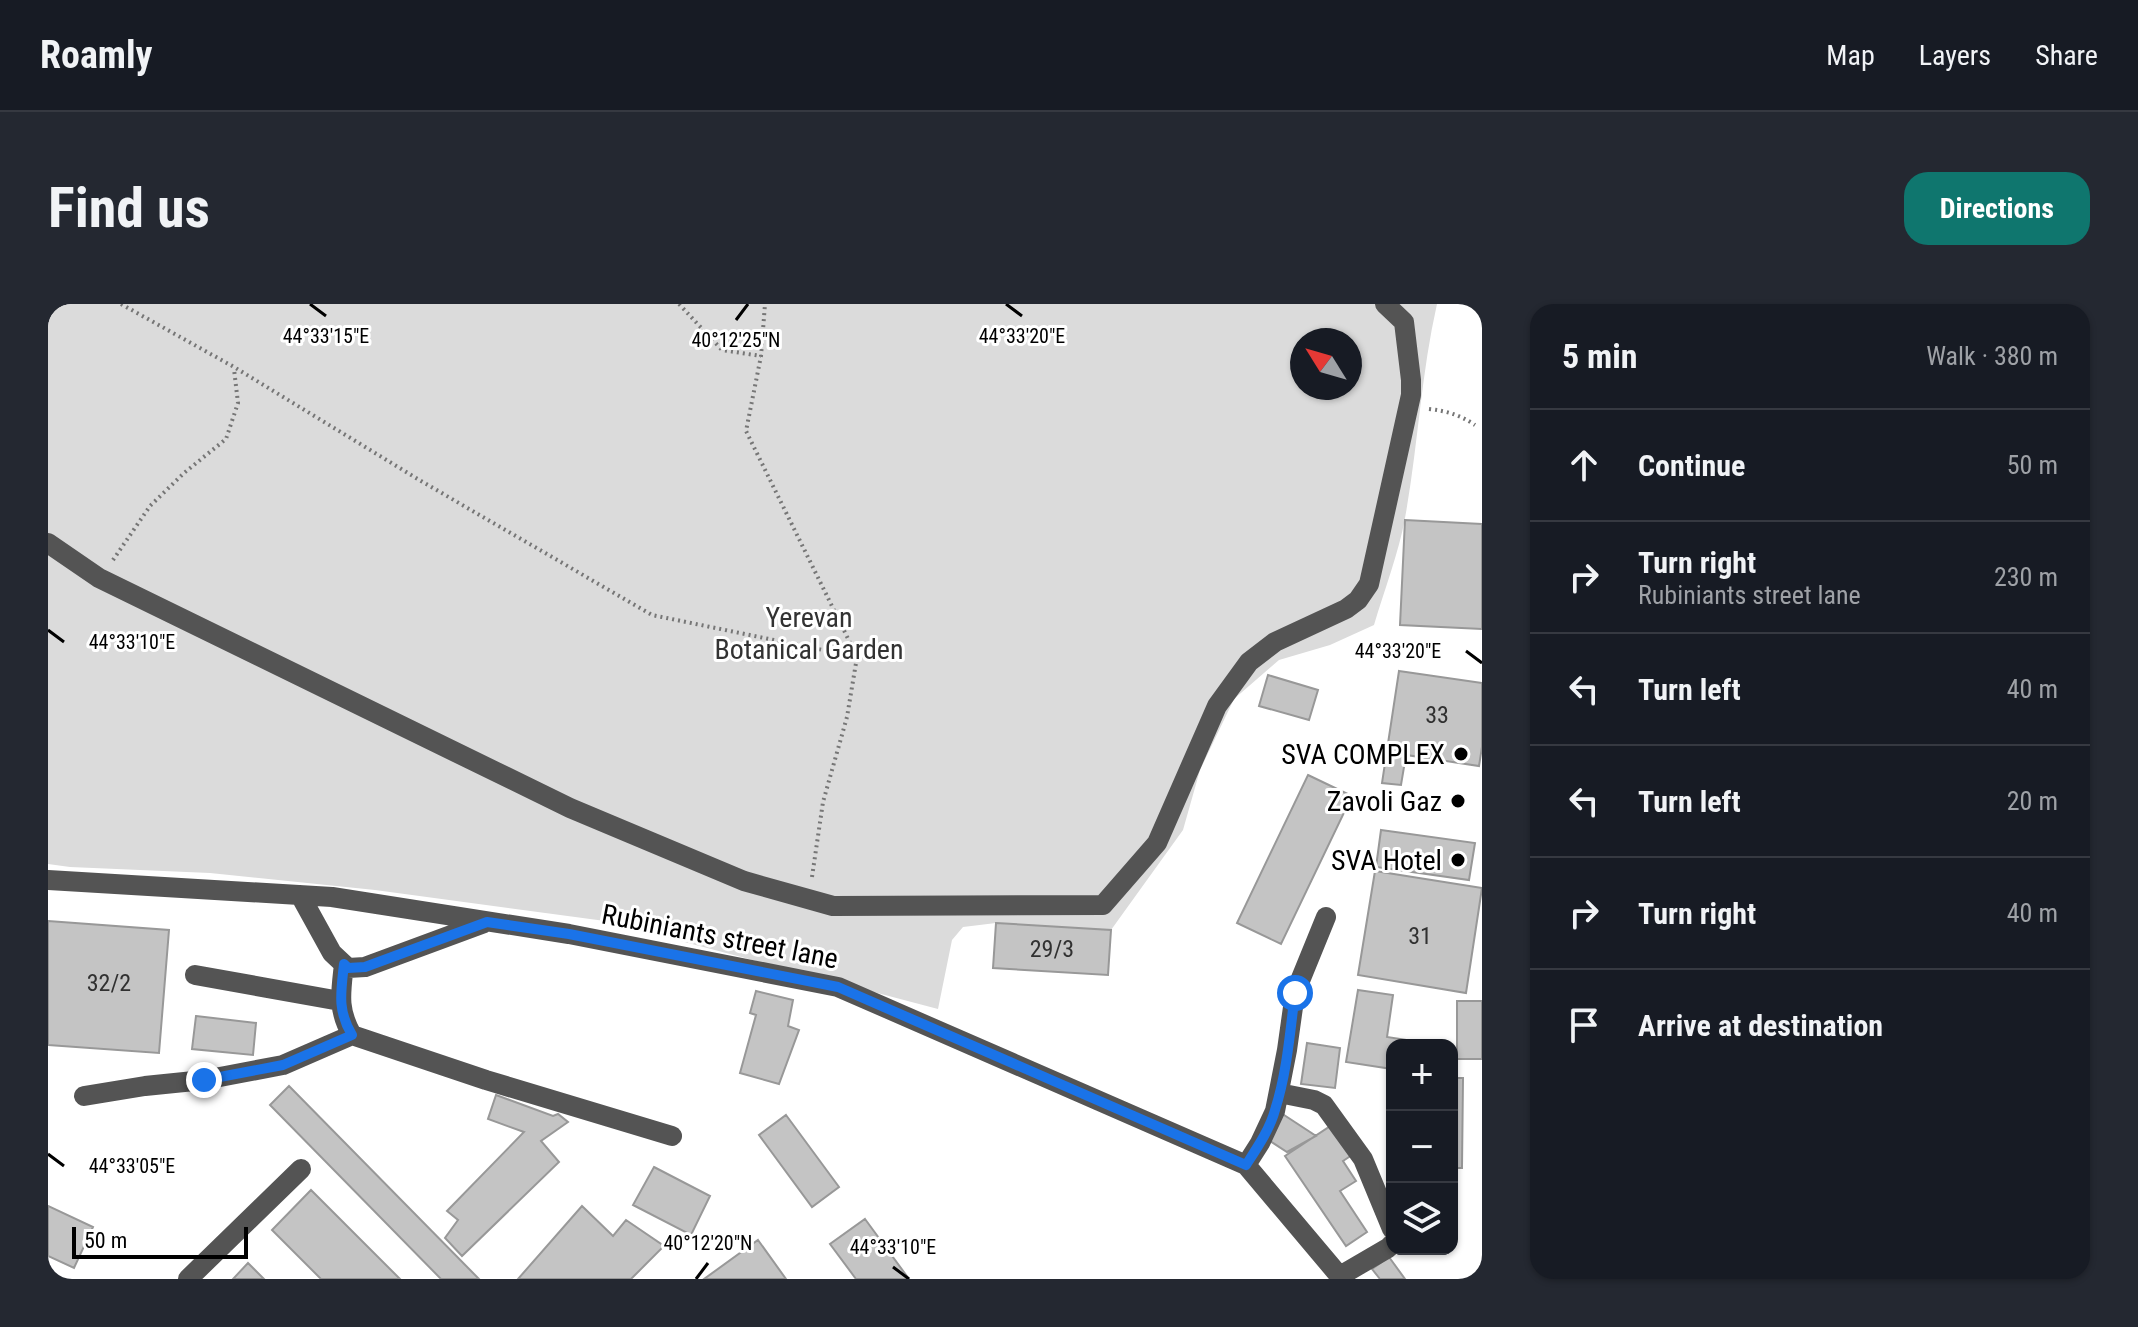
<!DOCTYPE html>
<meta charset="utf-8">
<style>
:root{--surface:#171b24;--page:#242831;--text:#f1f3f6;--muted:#9ea1a6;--line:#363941;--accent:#0f766e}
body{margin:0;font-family:"Roboto Condensed",sans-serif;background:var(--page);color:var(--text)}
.controls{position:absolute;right:24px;bottom:24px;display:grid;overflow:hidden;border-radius:16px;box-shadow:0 2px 6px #0004}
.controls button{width:72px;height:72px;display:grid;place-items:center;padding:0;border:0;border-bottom:2px solid var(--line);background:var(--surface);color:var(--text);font:40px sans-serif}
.compass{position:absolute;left:1242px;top:24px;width:72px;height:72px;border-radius:50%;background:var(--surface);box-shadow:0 2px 6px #0004;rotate:307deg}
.scale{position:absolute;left:24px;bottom:20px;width:176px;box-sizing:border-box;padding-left:8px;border:4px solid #000;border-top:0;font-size:22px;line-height:28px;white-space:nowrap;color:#000;-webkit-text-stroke:6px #fff;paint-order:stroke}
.stop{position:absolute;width:24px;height:24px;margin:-18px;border:6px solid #1a73e8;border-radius:50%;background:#fff}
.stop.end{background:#1a73e8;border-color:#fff;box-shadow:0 2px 8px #0008}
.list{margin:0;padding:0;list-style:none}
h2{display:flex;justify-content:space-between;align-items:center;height:104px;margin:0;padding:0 32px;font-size:34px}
h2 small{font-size:26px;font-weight:400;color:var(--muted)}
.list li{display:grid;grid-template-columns:52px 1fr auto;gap:24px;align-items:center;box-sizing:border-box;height:112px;padding:0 32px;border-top:2px solid var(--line)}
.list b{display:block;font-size:30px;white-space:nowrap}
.list p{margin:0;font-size:26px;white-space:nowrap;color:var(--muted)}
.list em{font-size:26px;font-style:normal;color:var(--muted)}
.icon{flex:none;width:44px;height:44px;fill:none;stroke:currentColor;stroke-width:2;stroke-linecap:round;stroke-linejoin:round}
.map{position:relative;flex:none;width:1434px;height:975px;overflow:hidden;border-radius:24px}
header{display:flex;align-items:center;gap:48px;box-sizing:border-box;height:112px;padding:0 40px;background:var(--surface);border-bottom:2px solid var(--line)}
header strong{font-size:38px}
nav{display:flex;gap:44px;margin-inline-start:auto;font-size:28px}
.intro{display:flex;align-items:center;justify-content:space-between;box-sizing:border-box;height:192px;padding:0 48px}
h1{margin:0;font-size:56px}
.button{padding:20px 36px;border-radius:24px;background:var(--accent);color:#fff;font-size:28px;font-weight:700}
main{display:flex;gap:48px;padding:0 48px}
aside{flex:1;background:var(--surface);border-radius:24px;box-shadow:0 2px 6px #0004}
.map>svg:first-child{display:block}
</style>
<header>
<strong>Roamly</strong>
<nav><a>Map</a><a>Layers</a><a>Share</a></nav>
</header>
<div class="intro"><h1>Find us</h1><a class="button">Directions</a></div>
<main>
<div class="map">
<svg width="1434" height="975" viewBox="0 0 1434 975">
<rect width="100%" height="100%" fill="#fff"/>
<path fill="#dbdbdb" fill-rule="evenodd" d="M0,0H1389C1373,70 1370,143 1357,214C1351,248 1336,287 1326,321L1282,341L1231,356L1186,395L1152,466L1135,526L1063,626L948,619L915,623L904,636L890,705L557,617L327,586L162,569L22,563L0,560ZM1254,36H1302V84H1254Z"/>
<path fill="#c4c4c4" stroke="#989898" stroke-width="2" d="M1357,216L1434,220V325L1352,321Z
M1351,367L1434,379V443L1431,462L1358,451L1353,481L1334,479Z
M1220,371L1270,386L1261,416L1211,402Z
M1260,471L1304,492L1233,640L1189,619Z
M1333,526L1427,539L1421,576L1328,563Z
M1327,567L1434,584L1418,689L1310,671Z
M0,617L121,626L111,749L0,741Z
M948,619L1063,626L1060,671L945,664Z
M1310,686L1345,691L1339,733L1378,739L1377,741H1344V765L1298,758Z
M708,687L745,696L740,722L751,726L731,780L692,769L708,711L702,709Z
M1409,697H1434V755H1409Z
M148,712L208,719L205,751L144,745Z
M1259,739L1292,744L1287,784L1253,780Z
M1404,774H1415L1414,864H1404Z
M241,782L431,975H393L222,801Z
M448,791L505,812L510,810L520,818L493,837L511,858L414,952L397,934L410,916L399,907L476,828L440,815Z
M1233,809L1268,832L1239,848L1219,835Z
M738,811L791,883L764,903L711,831Z
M1287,819L1307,849L1295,857L1308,877L1292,887L1319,928L1298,942L1237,852Z
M606,863L662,892L643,931L585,901Z
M263,886L352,975H273L224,926Z
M0,902L45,923L26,964L0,952Z
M534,902L565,932L578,916L616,942L583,975H470Z
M817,915L861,975H808L782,940Z
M710,936L738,975H656Z
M1341,953L1357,975H1332L1324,965Z
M200,959L216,975H185Z"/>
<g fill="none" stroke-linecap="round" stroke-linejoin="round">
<path stroke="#767676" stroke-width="4" stroke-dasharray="2 4" stroke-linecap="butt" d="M73,0L186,63L373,177L604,311L809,353L698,127L713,52L717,0
M631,0L674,46L713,52
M1381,105C1399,107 1412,111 1427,121
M65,256L102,202L136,169L178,135L190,99L186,65
M764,573L775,498L799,413L809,353"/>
<path stroke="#545454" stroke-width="20" d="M0,239L51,274L522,504L696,577L785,602L1055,601L1109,539L1169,402L1201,358L1227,338L1298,305L1310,296L1321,280L1363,91V76L1356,18L1337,0
M0,576L284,593L521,630L790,683L1198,861L1294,975
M252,591L284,649L300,664L317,663L436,619
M296,660C293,688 289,705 304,731L438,776L624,832
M147,671L292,697
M1231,789L1266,796L1276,801L1315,855L1344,925
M36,792L97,782L156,776L235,761L304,731
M1198,861L1212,839L1227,807L1239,746L1247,689L1278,613
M1292,972L1340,944L1344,940
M140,975L253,865"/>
</g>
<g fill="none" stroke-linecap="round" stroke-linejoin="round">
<path stroke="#1a73e8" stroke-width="10" d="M156,776L235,761L304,731C289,706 293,688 296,660L300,664L317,663L439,618L521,630L790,683L1198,861C1209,844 1222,825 1227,806C1239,769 1242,728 1247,689"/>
</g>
<path fill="none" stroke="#000" stroke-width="3" d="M262,0L278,12M958,0L974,12M688,16L700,0M0,326L16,338M1418,347L1434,359M0,850L16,862M845,963L861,975M648,975L660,959"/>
<g fill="#000" stroke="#fff" stroke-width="3">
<circle cx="1413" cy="450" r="8"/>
<circle cx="1410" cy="497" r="8"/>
<circle cx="1410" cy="556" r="8"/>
</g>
<g text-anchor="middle" stroke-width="6" stroke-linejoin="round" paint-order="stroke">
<g font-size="24" fill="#313131">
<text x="1389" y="419">33</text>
<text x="1372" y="640">31</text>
<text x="1004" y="653">29/3</text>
<text x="61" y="687">32/2</text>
</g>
<g font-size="28" fill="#323232" stroke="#fff">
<text x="761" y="323">Yerevan<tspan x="761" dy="32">Botanical Garden</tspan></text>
</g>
<g font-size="28" fill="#000" stroke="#fff" text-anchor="end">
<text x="1397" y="460">SVA COMPLEX</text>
<text x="1394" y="507">Zavoli Gaz</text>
<text x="1394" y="566">SVA Hotel</text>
</g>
<g font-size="28" fill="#000" stroke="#fff">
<text transform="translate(672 632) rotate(11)" y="10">Rubiniants street lane</text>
</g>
</g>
<g font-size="20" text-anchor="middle" fill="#000" stroke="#fff" stroke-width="6" stroke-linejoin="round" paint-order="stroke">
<text x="278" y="39">44°33'15"E</text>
<text x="974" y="39">44°33'20"E</text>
<text x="688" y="43">40°12'25"N</text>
<text x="84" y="345">44°33'10"E</text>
<text x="1350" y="354">44°33'20"E</text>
<text x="84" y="869">44°33'05"E</text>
<text x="660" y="946">40°12'20"N</text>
<text x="845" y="950">44°33'10"E</text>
</g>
</svg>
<div class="controls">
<button>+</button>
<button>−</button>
<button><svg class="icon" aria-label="layers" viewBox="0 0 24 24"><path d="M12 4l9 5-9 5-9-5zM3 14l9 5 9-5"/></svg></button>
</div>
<svg class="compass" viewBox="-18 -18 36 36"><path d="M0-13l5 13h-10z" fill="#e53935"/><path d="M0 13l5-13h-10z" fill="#9ea1a6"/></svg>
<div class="scale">50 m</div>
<div class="stop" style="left:1247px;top:689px"></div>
<div class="stop end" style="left:156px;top:776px"></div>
</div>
<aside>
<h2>5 min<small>Walk · 380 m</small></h2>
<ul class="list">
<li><svg class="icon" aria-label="ahead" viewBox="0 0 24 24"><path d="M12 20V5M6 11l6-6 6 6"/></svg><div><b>Continue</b></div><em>50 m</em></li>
<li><svg class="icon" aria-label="right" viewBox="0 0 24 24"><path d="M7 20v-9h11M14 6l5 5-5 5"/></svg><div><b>Turn right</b><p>Rubiniants street lane</p></div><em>230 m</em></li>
<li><svg class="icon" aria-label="left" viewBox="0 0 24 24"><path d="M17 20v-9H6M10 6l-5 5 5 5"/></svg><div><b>Turn left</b></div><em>40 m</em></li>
<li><svg class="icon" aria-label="left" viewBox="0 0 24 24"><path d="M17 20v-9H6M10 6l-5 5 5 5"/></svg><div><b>Turn left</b></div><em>20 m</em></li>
<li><svg class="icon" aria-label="right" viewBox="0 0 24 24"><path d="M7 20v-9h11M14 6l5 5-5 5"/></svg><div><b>Turn right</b></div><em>40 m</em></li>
<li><svg class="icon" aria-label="arrive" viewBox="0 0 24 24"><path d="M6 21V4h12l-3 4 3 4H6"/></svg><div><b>Arrive at destination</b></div></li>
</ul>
</aside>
</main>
